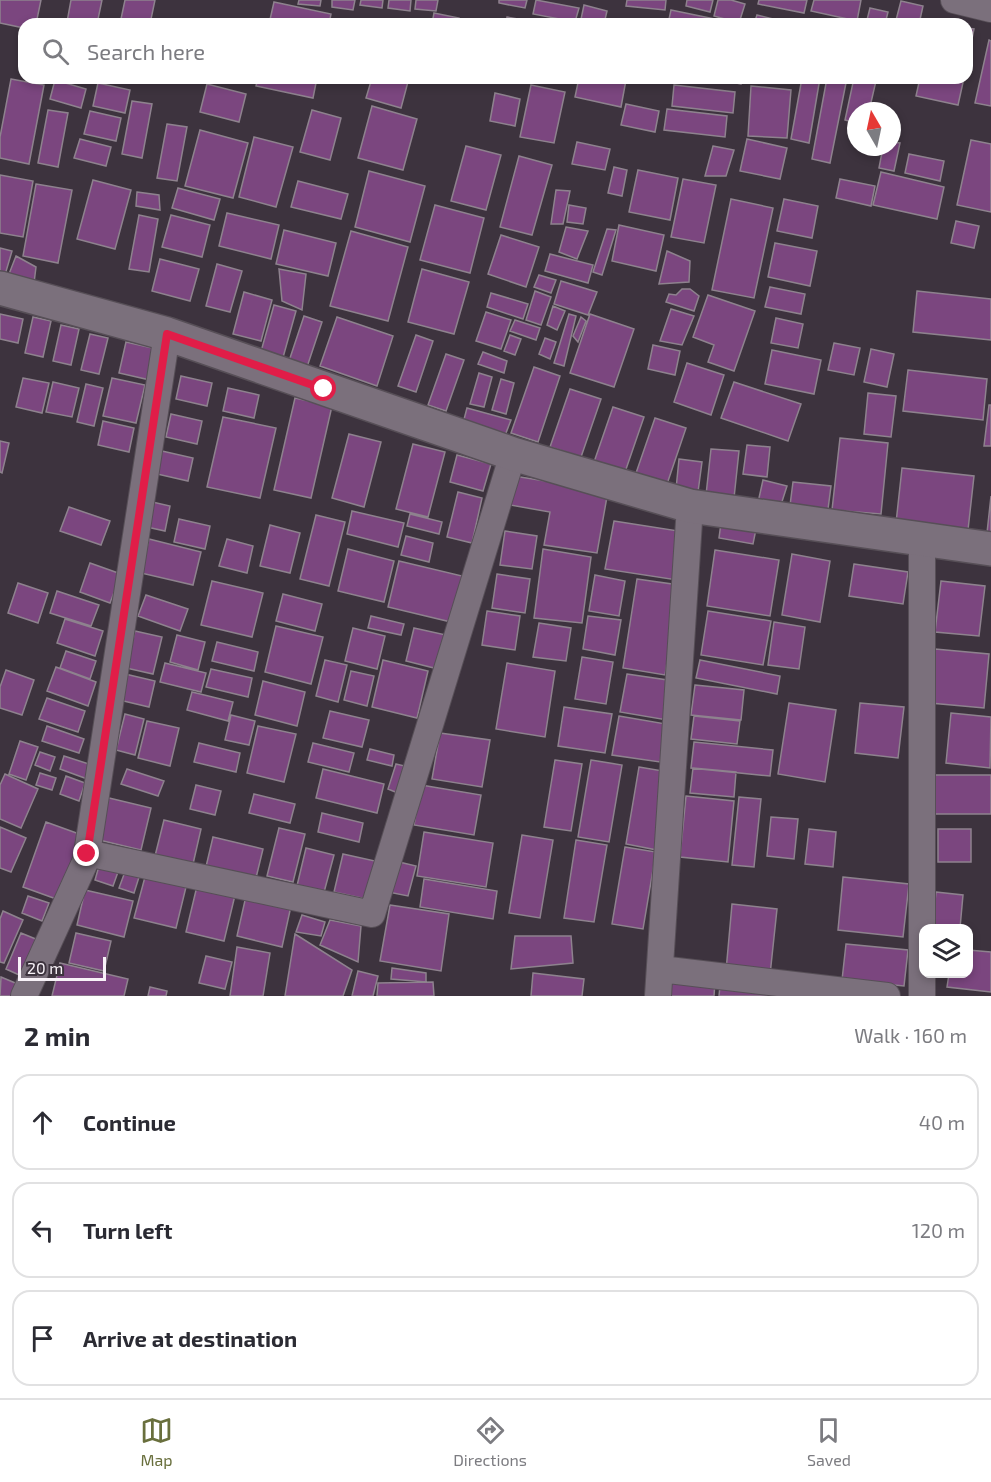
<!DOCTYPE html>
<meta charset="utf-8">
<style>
:root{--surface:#fff;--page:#f7f7f7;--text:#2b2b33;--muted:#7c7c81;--line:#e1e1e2;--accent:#696f3d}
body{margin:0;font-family:"Exo 2",sans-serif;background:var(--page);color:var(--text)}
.controls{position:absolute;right:18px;bottom:18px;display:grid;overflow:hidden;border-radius:12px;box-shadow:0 3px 9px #0003}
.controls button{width:54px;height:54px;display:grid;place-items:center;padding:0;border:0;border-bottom:2px solid var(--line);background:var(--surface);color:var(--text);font:30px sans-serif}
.compass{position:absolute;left:847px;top:102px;width:54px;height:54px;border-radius:50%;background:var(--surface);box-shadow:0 3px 9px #0003;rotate:351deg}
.scale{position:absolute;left:18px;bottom:15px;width:88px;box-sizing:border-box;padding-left:6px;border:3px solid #f8f2f8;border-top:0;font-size:16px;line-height:21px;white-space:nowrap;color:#f8f2f8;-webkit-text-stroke:4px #3d333e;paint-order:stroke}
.stop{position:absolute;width:18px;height:18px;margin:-14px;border:4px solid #e11d48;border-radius:50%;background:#fff}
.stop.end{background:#e11d48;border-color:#fff;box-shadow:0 2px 6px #0008}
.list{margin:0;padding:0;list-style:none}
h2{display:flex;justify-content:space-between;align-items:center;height:78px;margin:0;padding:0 24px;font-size:26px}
h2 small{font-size:20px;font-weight:400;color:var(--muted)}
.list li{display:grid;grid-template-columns:39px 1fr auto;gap:18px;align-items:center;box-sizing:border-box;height:96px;margin:0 12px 12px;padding:0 12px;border:2px solid var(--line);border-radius:18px}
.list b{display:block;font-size:22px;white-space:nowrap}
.list em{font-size:20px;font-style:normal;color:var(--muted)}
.icon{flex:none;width:33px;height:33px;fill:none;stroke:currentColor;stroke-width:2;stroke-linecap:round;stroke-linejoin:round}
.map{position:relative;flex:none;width:991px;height:996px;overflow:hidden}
.search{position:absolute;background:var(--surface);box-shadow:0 3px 9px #0003;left:18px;right:18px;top:18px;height:66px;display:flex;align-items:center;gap:15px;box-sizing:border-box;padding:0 21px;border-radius:18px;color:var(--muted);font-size:22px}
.sheet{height:402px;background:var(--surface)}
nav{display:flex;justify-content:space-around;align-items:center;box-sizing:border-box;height:84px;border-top:2px solid var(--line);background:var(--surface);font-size:16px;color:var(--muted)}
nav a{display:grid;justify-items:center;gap:3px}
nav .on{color:var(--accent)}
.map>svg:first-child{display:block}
</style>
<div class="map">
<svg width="991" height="996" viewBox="0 0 991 996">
<rect width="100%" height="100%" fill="#3d333e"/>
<path fill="#7b467f" stroke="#8e828e" stroke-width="1.5" d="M0,0H41L36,24H24V28L0,23Z
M71,0H102L97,24L67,22Z
M125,0H155L150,24L121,19Z
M299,0H321L320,6L298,4Z
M332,0H355L353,10L332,7Z
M361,0H383L382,8L360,5Z
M389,0H411L410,11L388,8Z
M416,0H438L436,11L415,9Z
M499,0H527L525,8L499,3Z
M536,0L579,8L575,22L533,14Z
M627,0H666L665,10L626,6Z
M687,0H713L710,12L686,6Z
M718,0H731L745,4L739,23L714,16Z
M759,0H807L804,13L758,4Z
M814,0H861L857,21L811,11Z
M901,1L923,6L919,24H895Z
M274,2L331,14L329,24H269Z
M584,5L607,11L604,24H580Z
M870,8L888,12L885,24H866Z
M671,10L739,24H668Z
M434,13L459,18L458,24H432Z
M757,15L793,24H754Z
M507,17L524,20L523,24H506Z
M967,28L974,29L967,63Z
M989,40L991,41V106L975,103Z
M258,78H317L313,98L256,86Z
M372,78H409L401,108L366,98Z
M579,78H615L626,80L621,107L575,97Z
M714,78H742L741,84Z
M802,78H820L809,143L791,139Z
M827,78H847L830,163L812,159Z
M854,78L876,81L869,111H856V123L845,120Z
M920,78H964L958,105L916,96Z
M11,79L44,85L29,164L0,158V137Z
M55,80L86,89L81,108L50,99Z
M98,83L130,90L125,113L93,106Z
M207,84L246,94L239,122L200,112Z
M531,85L565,92L554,143L520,137Z
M674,85L735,92L733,113L672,106Z
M751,86L791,90L787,138L748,136Z
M495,93L520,99L515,126L490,121Z
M132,101L152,104L142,158L122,154Z
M626,104L659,111L655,132L621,125Z
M372,106L417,119L403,170L358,158Z
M667,109L727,116L725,137L664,130Z
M48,110L68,113L58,167L38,163Z
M312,110L341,118L330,160L300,152Z
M90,111L121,118L116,141L84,134Z
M167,124L187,127L177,181L157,178Z
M200,130L248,143L233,198L185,186Z
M254,137L293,147L276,207L239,197Z
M80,139L111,147L106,166L74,158Z
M747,139L787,148L780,179L740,171Z
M971,140L991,144V212L957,205Z
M577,142L610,149L605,170L572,164Z
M892,142L900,143L894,171L879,168L883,147H892Z
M466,146L501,155L486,210L451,201Z
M713,146L734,150L726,176H705Z
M909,154L944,161L940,181L905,173Z
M519,156L552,165L532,235L500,227Z
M614,167L627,170L622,196L608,193Z
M638,170L678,178L670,220L629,212Z
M369,171L425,186L410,242L355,227Z
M881,172L944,187L937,219L873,205Z
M0,175L33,181L23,237L0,233Z
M683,179L716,185L704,243L671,237Z
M840,179L875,186L871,206L836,198Z
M93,180L131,190L115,249L77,239Z
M298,181L348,194L341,219L291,207Z
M36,184L72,190L58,263L23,256Z
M178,188L220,199L214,220L172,208Z
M556,190L570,191L563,224H551Z
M137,192L159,195L160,210L136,206Z
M731,199L773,208L754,298L712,290Z
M784,199L818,206L812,238L777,231Z
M435,205L484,218L470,273L420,260Z
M569,205L586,208L583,224L567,222Z
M227,213L279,225L271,259L219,246Z
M139,215L158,219L149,272L129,269Z
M171,215L210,225L202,257L162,247Z
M956,221L979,226L974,248L951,243Z
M619,225L664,235L656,271L612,261Z
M566,227L588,231L577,259L559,252Z
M607,229L616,230L602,275L593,272Z
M284,230L336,243L328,276L276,264Z
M351,231L408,247L388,321L330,306Z
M501,235L539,247L526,287L488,274Z
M775,243L817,251L810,286L768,277Z
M0,248L12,251L5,275L0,274Z
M667,251L690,261L689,282L659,284Z
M550,254L593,265L588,283L545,271Z
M16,256L36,267L34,283L9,274Z
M160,259L199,269L190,301L152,291Z
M217,264L242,271L230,312L206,306Z
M279,269L306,274L302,310L282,301Z
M422,269L469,282L454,334L408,322Z
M539,275L556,280L551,293L534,287Z
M561,281L597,292L588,315L554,304Z
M770,287L805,294L801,314L765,307Z
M682,289H690L699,296L694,311L666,302L669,294L676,295Z
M535,291L551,297L541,325L526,320Z
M917,291L991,299V340L913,332Z
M244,292L272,300L261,341L233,334Z
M491,293L528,304L523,319L487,307Z
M708,295L755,311L734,371L708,362L714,345L693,337Z
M274,305L296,311L282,361L260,355Z
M553,306L565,311L557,330L547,325Z
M671,309L694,316L682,345L660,341Z
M486,312L511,320L501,349L476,341Z
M0,314L23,319L18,343L0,339Z
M569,314L576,316L564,366L554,363Z
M590,314L634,329L614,387L570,373Z
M304,316L322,322L305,373L287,367Z
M33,317L51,321L43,357L25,353Z
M337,317L393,336L377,386L320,366Z
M581,317L586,321L578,342L573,336Z
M776,318L803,324L798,348L771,343Z
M515,320L540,328L536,340L510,331Z
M61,325L79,329L71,365L53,361Z
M90,334L108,338L99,374L81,370Z
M416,335L433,341L416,392L398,386Z
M510,335L521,339L515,355L504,351Z
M545,338L556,342L550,359L539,354Z
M126,342L157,349L150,380L119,373Z
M834,343L860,348L854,375L828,370Z
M653,345L680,351L675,375L648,369Z
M871,349L894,354L887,387L864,382Z
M772,350L821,360L814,394L765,384Z
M483,352L507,361L504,373L478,364Z
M446,354L464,360L446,411L428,405Z
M687,363L724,375L711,415L674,402Z
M534,367L560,376L538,442L511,433Z
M908,370L987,379L983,420L903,411Z
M479,373L492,377L484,407L470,404Z
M181,376L212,383L207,406L176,399Z
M23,378L49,383L42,413L16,407Z
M112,378L145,385L136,423L103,416Z
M501,379L514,383L506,414L492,410Z
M53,382L79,388L72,417L46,412Z
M734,382L801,404L788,441L721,418Z
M86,384L103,388L94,426L77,422Z
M228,388L259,395L254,418L223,411Z
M570,389L601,399L581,457L550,447Z
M868,393L896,396L891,437L864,434Z
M295,398L332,406L311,498L274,490Z
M989,405H991V446H984Z
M613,407L644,417L624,475L593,465Z
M467,408L511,420L504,438L462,427Z
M171,414L202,421L197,444L166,437Z
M223,417L276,428L260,498L207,487Z
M655,418L686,428L666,487L635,476Z
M103,421L134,428L129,452L98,445Z
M349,434L381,442L364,507L332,498Z
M840,438L888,443L881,514L832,510Z
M0,441L9,443L2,473L0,472Z
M413,444L445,452L428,517L396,509Z
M747,445L770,447L767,477L743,474Z
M711,449L739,451L734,498L706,495Z
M162,451L193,458L188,481L157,474Z
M457,455L491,464L483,491L450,482Z
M679,459L702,462L698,492L676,489Z
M902,468L974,476L968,530L896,523Z
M514,476L608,491L597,553L544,545L550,512L510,505Z
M763,480L787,486L779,511L757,507Z
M793,482L831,486L827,517L789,513Z
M458,492L482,498L472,543L447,537Z
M991,496V534L987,533Z
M148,501L170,506L165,531L142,526Z
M69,507L110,521L101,545L60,531Z
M352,511L404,523L398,547L347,534Z
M410,514L442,522L439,534L407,526Z
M316,515L345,522L329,586L300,579Z
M179,519L210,526L205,549L174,542Z
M614,521L685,532L677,580L605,569Z
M721,523L756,529L753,544L719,538Z
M270,525L300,533L290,573L260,566Z
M505,531L537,536L532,569L500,565Z
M406,536L433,543L429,562L401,555Z
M149,539L201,552L193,585L141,573Z
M227,539L253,546L247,573L219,566Z
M348,549L394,561L384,602L338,591Z
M543,549L591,557L582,623L534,618Z
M715,550L779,560L770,616L707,606Z
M792,554L830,561L820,622L782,615Z
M399,561L462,576L451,622L388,607Z
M90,563L121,574L110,603L80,592Z
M854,564L908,572L903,604L849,596Z
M497,574L530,579L525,613L492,608Z
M595,575L625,581L619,616L589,611Z
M637,579L679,585L665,675L623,668Z
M212,581L263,593L252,637L201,625Z
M941,581L985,586L979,636L935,632Z
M18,583L48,593L38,623L8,613Z
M57,591L99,605L91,626L50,613Z
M283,594L322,604L315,631L276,621Z
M146,595L188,609L180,631L138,616Z
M487,611L520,616L515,650L482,645Z
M708,611L771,621L763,665L701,655Z
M371,616L404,624L401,635L368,628Z
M588,616L621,620L615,655L583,649Z
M65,619L103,631L95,656L57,643Z
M774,622L805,627L799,669L768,665Z
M539,623L571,628L566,661L533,657Z
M276,626L323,637L311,684L265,672Z
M353,628L385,636L377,669L345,661Z
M414,628L446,635L438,669L406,661Z
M135,631L162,637L153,674L126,668Z
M177,635L205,642L198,670L170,662Z
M217,642L258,652L254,671L212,661Z
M935,649L989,654L984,708L930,703Z
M66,651L96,661L90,679L60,668Z
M582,657L613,662L606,704L575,699Z
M325,660L347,665L338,702L316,696Z
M383,660L428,671L417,718L372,707Z
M700,660L780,676L777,694L696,678Z
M165,663L206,673L201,692L160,682Z
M507,663L555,671L545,737L496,729Z
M56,667L96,682L88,706L47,691Z
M211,669L252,678L248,697L206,687Z
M6,670L34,680L22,715L0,708V687Z
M351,671L374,676L367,706L344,700Z
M121,673L155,681L149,707L115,699Z
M627,674L674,681L667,720L620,712Z
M263,681L305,692L297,726L255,715Z
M695,685L744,690L741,720L691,715Z
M192,692L233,702L228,721L187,710Z
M47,698L85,711L78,732L39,719Z
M789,703L836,710L825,782L778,774Z
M860,703L904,707L898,758L855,753Z
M564,707L612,714L605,753L558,746Z
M330,711L369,720L362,747L323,738Z
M951,713L991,717L990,768L946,763Z
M125,714L144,719L135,755L116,750Z
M231,715L255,721L249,745L225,740Z
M619,716L666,724L660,762L612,755Z
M694,716L740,721L737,744L691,739Z
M147,721L179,728L170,766L138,758Z
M47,726L84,739L79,753L42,741Z
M258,726L296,734L284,782L247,773Z
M440,733L490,740L482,787L432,779Z
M20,741L38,747L26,780L9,774Z
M694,742L773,750L770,776L691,768Z
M199,743L240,753L236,772L194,762Z
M313,743L354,753L349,772L308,762Z
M370,749L394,755L392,766L367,760Z
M40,752L55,757L50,771L35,765Z
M64,756L95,766L90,780L60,769Z
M555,760L582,764L571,831L544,827Z
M591,760L622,765L609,842L578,837Z
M396,764L413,768L405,796L388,789Z
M639,767L669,772L657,850L626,844Z
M693,768L736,772L734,797L690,793Z
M127,769L164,781L158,796L121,784Z
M323,769L384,784L377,813L316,798Z
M40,773L56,778L52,790L36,785Z
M5,774L38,789L21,828L0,819V785Z
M931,775H991V814H931Z
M66,776L85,783L79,801L60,794Z
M196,785L221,791L215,815L190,809Z
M421,785L481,795L474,835L414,825Z
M254,794L295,804L290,823L249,813Z
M686,796L734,801L728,862L680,857Z
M105,797L151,808L141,850L95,839Z
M739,797L761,799L754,867L732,865Z
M322,813L363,823L359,842L318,832Z
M771,817L798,819L794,859L767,856Z
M164,820L201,829L193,864L155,856Z
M46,822L82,835L59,900L23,887Z
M0,827L26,838L11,872L0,868Z
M279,828L305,834L293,882L267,876Z
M809,829L836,832L833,867L805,864Z
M938,829H971V862H938Z
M424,832L493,843L486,887L417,876Z
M522,835L553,840L540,918L509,913Z
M213,837L263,849L255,882L205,871Z
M576,840L607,845L594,922L564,918Z
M625,847L656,852L643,929L612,924Z
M306,848L334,855L323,896L296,890Z
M343,854L375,861L366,899L334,892Z
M395,861L416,866L408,896L388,892Z
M99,866L118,872L113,886L95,880Z
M126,869L140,874L134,893L119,888Z
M145,877L186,887L176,928L134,918Z
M843,877L909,884L903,937L838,930Z
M424,879L497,891L493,919L420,907Z
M198,882L236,891L224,941L186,932Z
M85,890L133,901L124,937L77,925Z
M936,892L963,895L960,928H932Z
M28,896L49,903L42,921L22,913Z
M246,896L291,906L282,947L237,936Z
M732,904L777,909L770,975L726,971Z
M390,905L449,914L441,971L380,961Z
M3,911L23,920L4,963L0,962V919Z
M302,915L325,922L321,936L296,932Z
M330,920L361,926L358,962L320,945Z
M21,933L43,942L28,979L6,969Z
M76,933L111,941L104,971L69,963Z
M295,934L352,970L343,996H285Z
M515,936H571L573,963L511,969Z
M846,944L908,950L904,986L842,980Z
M237,947L270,953L263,996H230Z
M968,950L991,952V992L947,987L949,974H968Z
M206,956L232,962L225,989L199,983Z
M60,963L128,979L124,996H52Z
M392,968L426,973V982L391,979Z
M358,971L378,976L373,996H352Z
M533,973L584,979L582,996H531Z
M1,977L20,985L15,996H0Z
M669,977L715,981L714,996H667Z
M433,982L434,996H377L378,983Z
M720,986L768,990L767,996H719Z
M150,987L167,991L166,996H148Z"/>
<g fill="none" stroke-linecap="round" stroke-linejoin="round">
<g stroke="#574f57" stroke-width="28">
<path id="street" d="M954,0L991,9
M922,539V996
M87,853L372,914L513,454
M660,969L887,996
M24,996L86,860L167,334
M658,996L690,506"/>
</g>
<g stroke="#574f57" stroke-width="36">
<path id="secondary" d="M0,288L167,334L513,454L690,506L991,549"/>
</g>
<use href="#street" stroke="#7b707c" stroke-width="26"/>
<use href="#secondary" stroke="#7b707c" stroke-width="33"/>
</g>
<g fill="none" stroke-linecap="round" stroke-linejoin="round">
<path stroke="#e11d48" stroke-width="8" d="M87,854L167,334L324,389"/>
</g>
</svg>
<div class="controls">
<button><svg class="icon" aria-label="layers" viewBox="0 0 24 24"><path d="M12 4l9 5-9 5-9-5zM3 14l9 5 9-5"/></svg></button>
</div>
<svg class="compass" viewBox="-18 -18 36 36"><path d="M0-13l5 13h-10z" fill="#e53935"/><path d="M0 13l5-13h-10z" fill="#7c7c81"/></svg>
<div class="scale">20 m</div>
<div class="stop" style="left:324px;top:389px"></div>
<div class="stop end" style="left:87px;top:854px"></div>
<div class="search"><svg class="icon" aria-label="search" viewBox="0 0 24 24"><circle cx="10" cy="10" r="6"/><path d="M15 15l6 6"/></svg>Search here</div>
</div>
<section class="sheet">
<h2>2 min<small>Walk · 160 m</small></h2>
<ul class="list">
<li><svg class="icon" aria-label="ahead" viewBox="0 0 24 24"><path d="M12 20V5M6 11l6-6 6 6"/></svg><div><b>Continue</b></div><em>40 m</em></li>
<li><svg class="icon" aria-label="left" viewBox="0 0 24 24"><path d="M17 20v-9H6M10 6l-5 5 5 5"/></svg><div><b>Turn left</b></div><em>120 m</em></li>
<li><svg class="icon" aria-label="arrive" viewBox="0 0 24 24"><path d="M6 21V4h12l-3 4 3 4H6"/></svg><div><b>Arrive at destination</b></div></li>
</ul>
</section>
<nav>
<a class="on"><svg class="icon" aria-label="map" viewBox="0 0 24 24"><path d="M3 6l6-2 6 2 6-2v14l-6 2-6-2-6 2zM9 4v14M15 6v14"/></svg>Map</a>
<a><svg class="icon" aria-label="directions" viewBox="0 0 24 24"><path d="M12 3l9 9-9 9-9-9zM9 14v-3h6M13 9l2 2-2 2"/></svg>Directions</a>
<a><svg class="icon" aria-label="saved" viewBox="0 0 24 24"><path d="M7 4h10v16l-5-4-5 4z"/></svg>Saved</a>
</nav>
